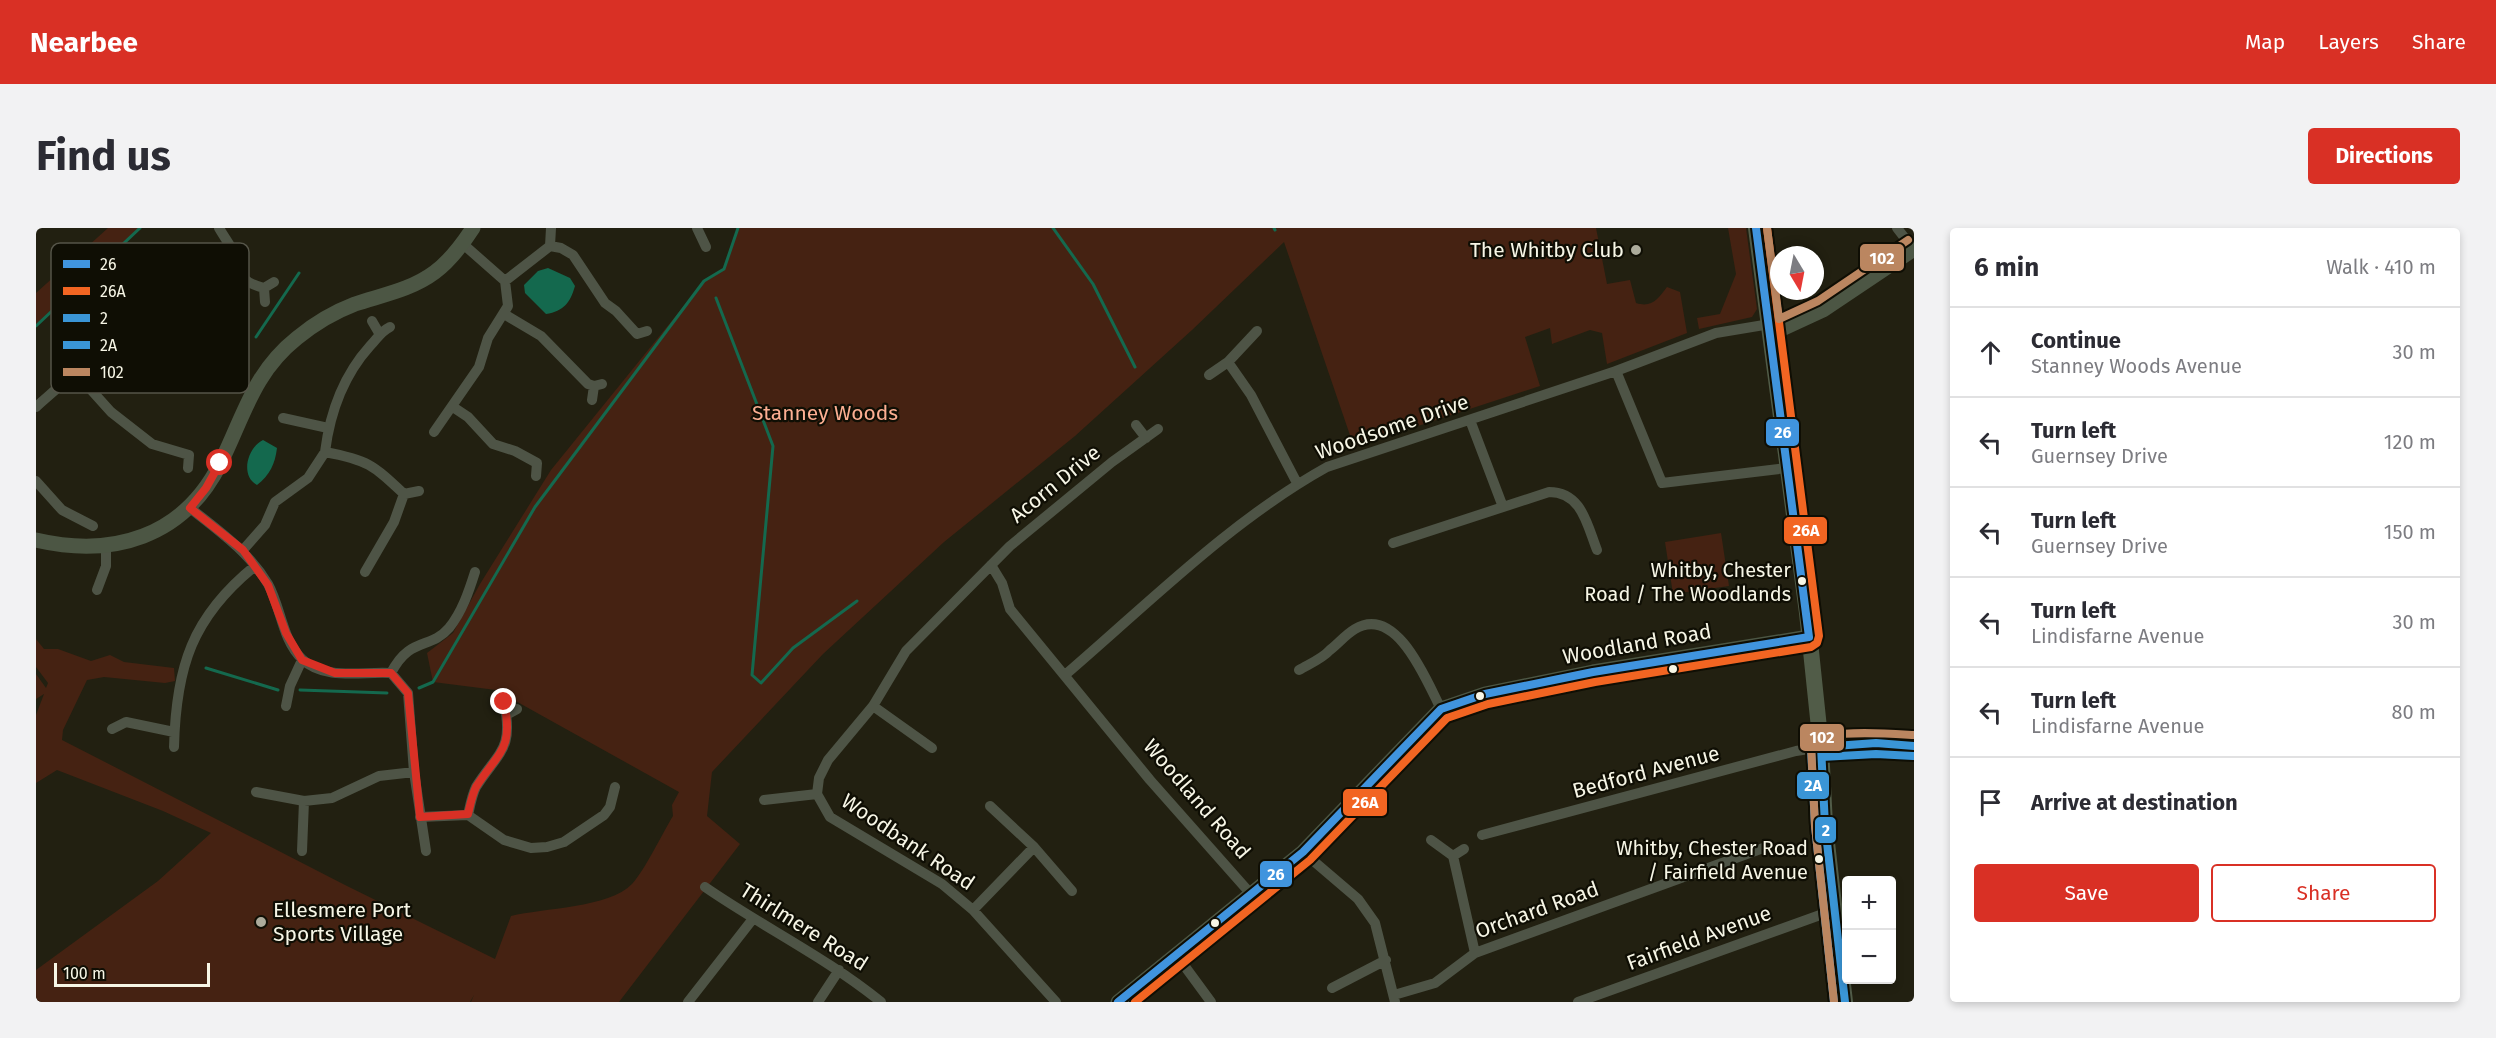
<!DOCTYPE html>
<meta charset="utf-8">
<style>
:root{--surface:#fff;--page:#f2f2f3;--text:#2b2b33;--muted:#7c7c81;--line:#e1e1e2;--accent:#d93025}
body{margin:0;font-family:"Fira Sans",sans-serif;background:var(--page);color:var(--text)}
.controls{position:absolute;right:18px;bottom:18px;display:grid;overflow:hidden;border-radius:6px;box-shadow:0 3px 9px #0003}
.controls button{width:54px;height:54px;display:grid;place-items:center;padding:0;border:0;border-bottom:2px solid var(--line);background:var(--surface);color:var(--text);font:30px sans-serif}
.compass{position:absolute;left:1734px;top:18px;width:54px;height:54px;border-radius:50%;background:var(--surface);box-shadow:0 3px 9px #0003;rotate:170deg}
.scale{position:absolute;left:18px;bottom:15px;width:156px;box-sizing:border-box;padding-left:6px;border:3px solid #f7f6e6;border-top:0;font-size:16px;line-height:21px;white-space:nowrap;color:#f7f6e6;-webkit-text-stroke:4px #0f0e04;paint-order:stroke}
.stop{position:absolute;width:18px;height:18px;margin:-14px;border:4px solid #d93025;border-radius:50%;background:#fff}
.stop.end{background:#d93025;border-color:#fff;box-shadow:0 2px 6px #0008}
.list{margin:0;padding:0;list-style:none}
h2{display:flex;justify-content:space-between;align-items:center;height:78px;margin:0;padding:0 24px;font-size:26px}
h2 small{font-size:20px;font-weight:400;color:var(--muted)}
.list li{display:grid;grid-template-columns:39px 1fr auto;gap:18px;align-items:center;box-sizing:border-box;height:90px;padding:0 24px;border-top:2px solid var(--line)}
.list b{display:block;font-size:22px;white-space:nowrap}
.list p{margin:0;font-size:20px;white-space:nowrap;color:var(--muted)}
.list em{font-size:20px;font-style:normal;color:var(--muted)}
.actions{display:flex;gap:12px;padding:18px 24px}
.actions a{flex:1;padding:14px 0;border:2px solid var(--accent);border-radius:6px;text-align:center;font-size:21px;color:var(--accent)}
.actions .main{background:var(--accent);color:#fff}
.icon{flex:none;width:33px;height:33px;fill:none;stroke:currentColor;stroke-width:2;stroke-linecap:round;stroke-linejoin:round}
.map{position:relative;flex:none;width:1878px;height:774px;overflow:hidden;border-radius:6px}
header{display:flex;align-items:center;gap:36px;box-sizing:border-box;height:84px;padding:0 30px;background:var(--accent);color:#fff}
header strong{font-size:28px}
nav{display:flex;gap:33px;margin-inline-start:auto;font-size:21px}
.intro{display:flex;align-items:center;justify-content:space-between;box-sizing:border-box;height:144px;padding:0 36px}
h1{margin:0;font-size:42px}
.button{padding:15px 27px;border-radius:6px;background:var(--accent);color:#fff;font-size:21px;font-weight:700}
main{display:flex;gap:36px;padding:0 36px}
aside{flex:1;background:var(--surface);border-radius:6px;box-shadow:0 3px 9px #0003}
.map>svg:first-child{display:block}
</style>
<header>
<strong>Nearbee</strong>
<nav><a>Map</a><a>Layers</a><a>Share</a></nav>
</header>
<div class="intro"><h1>Find us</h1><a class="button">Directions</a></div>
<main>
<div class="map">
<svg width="1878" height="774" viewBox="0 0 1878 774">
<rect width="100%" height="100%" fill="#222011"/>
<path fill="#452212" d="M72,0H104L0,98V65Z
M702,0H1560L1571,56L1594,52L1600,75C1616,80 1622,71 1631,59L1644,64L1651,105L1571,136L1566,105L1554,102L1516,116L1514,100L1489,109L1504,158L1318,219L1248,14L1156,102L1039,208L908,314L787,426L676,544L671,588L704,616L583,774H435L438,767L434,774H0V742L122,653L175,605L127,583L21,542L0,555V487L8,466L0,471V446L10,460L12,455L0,439V411L8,421H22L55,433L74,427L88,434L138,440L139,453L129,455L68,449L51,452L27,502L26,512L309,657L459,731L475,688C507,680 573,680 596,656C609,642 626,606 637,588L636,577L643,564L460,462L397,454L391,425L417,405L444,356L515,242L668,53L688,41Z
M1692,0H1710L1721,81L1716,89L1663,101L1661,90L1684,86L1700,46Z
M1685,305L1693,358L1637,366L1629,314Z"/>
<path fill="#14694e" d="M512,40L534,50L539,58C534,75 528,83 510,86L489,65L488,57L502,43Z
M227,212L241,220C239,236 234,247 221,257C204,248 211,220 227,212Z"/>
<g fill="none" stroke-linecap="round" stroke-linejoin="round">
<path stroke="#14694e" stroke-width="3" d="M1017,0L1057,56L1099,139
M1238,0L1239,2
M680,70L737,218L716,447L725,455L757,420L821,373
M0,98L104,0
M220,109L263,45
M170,440L242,462
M383,460L397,454L499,279L668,53L688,41L702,0
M264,462L351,465"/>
<path stroke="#4e5446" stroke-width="10" d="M183,0C187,7 192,14 196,21C207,43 198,52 228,60L238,54
M661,0L670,19
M1861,0L1878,22
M514,18L525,20L537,27L569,75L580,83L601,106L611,103
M469,53L514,18L515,0
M228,60L229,74
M104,82L107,66
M468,86L505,108L552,156L558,158L566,156
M336,93L343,105
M1192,134L1221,103
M1580,143L1626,255L1751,240
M39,144L75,184L116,216L153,227L152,240
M1173,147L1192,134L1215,167L1261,255
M556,172L558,158
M0,179C13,167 26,157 38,144C62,119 68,95 104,82L140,106L159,129L192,149L193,159
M417,179L432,189L457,216L479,223L501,235L500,248
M247,190L292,200
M1434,192L1467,279
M1100,197L1110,210
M398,204L443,139L452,110L472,78L469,53L427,16
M289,224C294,184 307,148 334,118C342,110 344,104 354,99
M0,253L26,282L57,298
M154,280C183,303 213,324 232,356C245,379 246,412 266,431C289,453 327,443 355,445L372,465L378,544L390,623
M1357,315L1513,264C1546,264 1551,297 1561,322
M207,322L229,297L239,274L272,250L289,224C332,232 337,237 368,266L383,263
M955,337L966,355L974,381L1114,552L1214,665
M329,344L358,294L368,266
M61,362L70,338V318
M1263,442C1273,436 1286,431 1294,422C1303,415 1309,407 1319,401C1361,376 1391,454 1405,481
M355,445C374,408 394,422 413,400C426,384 433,363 439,344
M1029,447C1113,375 1194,293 1291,239L1580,143L1680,105L1734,96
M250,478L254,458L266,432
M837,478L896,520
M470,487L481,481
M76,501L90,494L138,504
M138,519C140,439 156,389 219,338
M220,564L268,573
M728,572L781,566
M954,578L998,619
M432,587C434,578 436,567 440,559C463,523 478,522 468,474
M384,589L432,587L468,612L495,620L511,619L528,614L568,587L574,579L579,559
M1446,607L1760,523L1785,519
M1395,612L1417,628L1439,725
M266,623L268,573L296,570L343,548L378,544
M1267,624L1322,671L1339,695L1359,774
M1417,628L1428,621
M669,659C727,699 791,730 845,774
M937,682L998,619L1036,663
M1139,725L1175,774
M1296,760L1350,732
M1358,767L1399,755L1439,725L1730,619
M652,774L716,692
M782,774L803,742
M1020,774L937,682L906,656L794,589L781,566L783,550L792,532L837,478L870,423L974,318L1076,234L1122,201
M1542,774L1798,682"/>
<path stroke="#4c5644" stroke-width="15" d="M1735,106L1787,82L1878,21
M0,312C77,330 147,309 184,236C208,188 217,145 261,110C278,96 298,84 319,76C346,67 375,62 399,44C415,32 426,17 437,0
M1785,519L1840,515L1878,518
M1082,774L1267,624L1405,481L1449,466L1557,444L1773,409"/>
<path stroke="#515c48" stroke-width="16" d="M1720,0L1771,385L1785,519L1789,597L1809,774"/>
<g stroke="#0f0e04" stroke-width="12">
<path id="bus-1" d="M1720,0L1773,409
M1082,774L1267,624L1405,481L1449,466L1557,444L1773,409"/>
</g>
<g stroke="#0f0e04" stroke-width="12">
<path id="bus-2" d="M1099,774L1274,632L1411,490L1452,476L1559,454L1775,419L1781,415L1783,408L1731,0"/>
</g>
<g stroke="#0f0e04" stroke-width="12">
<path id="bus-3" d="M1785,519L1789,597L1809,774
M1785,519L1840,515L1878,518"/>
</g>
<g stroke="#0f0e04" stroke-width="12">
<path id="bus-4" d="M1775,520L1779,598L1798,774
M1786,529L1840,526L1877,528"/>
</g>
<g stroke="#0f0e04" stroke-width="12">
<path id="bus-5" d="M1731,0L1743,91L1782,73L1872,12
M1798,774L1779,598L1775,516C1785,500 1859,506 1878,507"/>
</g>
<use href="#bus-1" stroke="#4094de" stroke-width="8"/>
<use href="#bus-2" stroke="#f26522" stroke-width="8"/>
<use href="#bus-3" stroke="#3a95d6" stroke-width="8"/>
<use href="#bus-4" stroke="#3a95d6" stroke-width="8"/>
<use href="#bus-5" stroke="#bb8660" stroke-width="8"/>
</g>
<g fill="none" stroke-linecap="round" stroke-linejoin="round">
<path stroke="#d93025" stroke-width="8" d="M184,235L170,260L154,280L207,322L232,357L250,405L266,432L299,445H355L372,465L384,589L432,586C434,578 436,567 440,559C463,523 478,522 468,474"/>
</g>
<g fill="#acab9b" stroke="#0f0e04" stroke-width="2">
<circle cx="1600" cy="22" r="6"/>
<circle cx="225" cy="694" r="6"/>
</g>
<g fill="#f7f6e6" stroke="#0f0e04" stroke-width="2">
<circle cx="1766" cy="353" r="5"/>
<circle cx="1637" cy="441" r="5"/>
<circle cx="1444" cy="468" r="5"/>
<circle cx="1783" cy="631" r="5"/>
<circle cx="1179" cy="695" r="5"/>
</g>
<g text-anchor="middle" stroke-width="4.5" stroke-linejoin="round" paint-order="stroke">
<g font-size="20" fill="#f7f6e6" stroke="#0f0e04" text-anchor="end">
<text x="1755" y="349">Whitby, Chester<tspan x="1755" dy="24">Road / The Woodlands</tspan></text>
<text x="1772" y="627">Whitby, Chester Road<tspan x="1772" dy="24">/ Fairfield Avenue</tspan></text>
</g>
<g font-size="21" fill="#f7f6e6" stroke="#0f0e04" text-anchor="end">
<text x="1588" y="29">The Whitby Club</text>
<text x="237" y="689" text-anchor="start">Ellesmere Port<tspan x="237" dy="24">Sports Village</tspan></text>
</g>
<g font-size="21" fill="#fcaf92" stroke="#0f0e04">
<text x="789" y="192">Stanney Woods</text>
</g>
<g font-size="21" fill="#f7f6e6" stroke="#0f0e04">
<text transform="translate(1356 199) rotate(-19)" y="7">Woodsome Drive</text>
<text transform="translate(1019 256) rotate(-39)" y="7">Acorn Drive</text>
<text transform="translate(1601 416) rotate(-10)" y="7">Woodland Road</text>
<text transform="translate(1610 544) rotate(-15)" y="7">Bedford Avenue</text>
<text transform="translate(1161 571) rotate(49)" y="7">Woodland Road</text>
<text transform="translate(872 614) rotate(34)" y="7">Woodbank Road</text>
<text transform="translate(1501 682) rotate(-20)" y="7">Orchard Road</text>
<text transform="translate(768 699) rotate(32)" y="7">Thirlmere Road</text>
<text transform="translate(1663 710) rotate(-20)" y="7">Fairfield Avenue</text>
</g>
</g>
<rect x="15" y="15" width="198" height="150" rx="9" fill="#0f0e04" stroke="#555448" stroke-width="1.5"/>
<rect x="27" y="32" width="27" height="8" fill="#4094de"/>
<rect x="27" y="59" width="27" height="8" fill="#f26522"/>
<rect x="27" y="86" width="27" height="8" fill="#3a95d6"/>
<rect x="27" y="113" width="27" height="8" fill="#3a95d6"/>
<rect x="27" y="140" width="27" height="8" fill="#bb8660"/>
<g font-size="16" fill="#f7f6e6">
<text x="64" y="42">26</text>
<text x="64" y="69">26A</text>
<text x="64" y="96">2</text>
<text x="64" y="123">2A</text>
<text x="64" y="150">102</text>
</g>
<g stroke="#0f0e04" stroke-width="2">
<rect x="1823" y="15" width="46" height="29" rx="6" fill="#bb8660"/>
<rect x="1729" y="190" width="35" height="29" rx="6" fill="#4094de"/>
<rect x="1747" y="288" width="45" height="29" rx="6" fill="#f26522"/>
<rect x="1763" y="495" width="46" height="29" rx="6" fill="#bb8660"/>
<rect x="1760" y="543" width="34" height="29" rx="6" fill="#3a95d6"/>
<rect x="1306" y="560" width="46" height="29" rx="6" fill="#f26522"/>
<rect x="1778" y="588" width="23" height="28" rx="6" fill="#3a95d6"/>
<rect x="1223" y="632" width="34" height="28" rx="6" fill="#4094de"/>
</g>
<g font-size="16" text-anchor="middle" font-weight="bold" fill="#fff">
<text x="1846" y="36">102</text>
<text x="1747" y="210">26</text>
<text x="1770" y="308">26A</text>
<text x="1786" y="515">102</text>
<text x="1777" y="563">2A</text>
<text x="1329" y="580">26A</text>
<text x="1790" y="608">2</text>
<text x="1240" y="652">26</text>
</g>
</svg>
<div class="controls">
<button>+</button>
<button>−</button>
</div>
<svg class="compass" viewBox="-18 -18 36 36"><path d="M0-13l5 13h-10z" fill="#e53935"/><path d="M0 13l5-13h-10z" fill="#7c7c81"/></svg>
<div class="scale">100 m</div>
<div class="stop" style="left:184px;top:235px"></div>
<div class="stop end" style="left:468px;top:474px"></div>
</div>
<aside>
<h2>6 min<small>Walk · 410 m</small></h2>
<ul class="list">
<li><svg class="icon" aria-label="ahead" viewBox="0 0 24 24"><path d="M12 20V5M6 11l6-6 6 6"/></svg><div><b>Continue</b><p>Stanney Woods Avenue</p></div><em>30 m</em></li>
<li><svg class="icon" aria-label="left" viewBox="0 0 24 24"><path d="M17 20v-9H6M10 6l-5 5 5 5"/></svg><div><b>Turn left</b><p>Guernsey Drive</p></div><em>120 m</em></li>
<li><svg class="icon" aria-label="left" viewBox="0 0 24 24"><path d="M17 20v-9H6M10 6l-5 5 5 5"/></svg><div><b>Turn left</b><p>Guernsey Drive</p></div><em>150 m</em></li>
<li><svg class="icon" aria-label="left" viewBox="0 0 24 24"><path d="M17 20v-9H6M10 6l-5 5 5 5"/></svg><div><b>Turn left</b><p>Lindisfarne Avenue</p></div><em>30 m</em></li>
<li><svg class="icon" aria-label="left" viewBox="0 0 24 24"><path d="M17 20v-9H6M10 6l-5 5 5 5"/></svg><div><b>Turn left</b><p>Lindisfarne Avenue</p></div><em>80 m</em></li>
<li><svg class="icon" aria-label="arrive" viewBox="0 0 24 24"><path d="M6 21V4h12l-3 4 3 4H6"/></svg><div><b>Arrive at destination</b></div></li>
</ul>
<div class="actions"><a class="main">Save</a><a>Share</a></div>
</aside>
</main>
